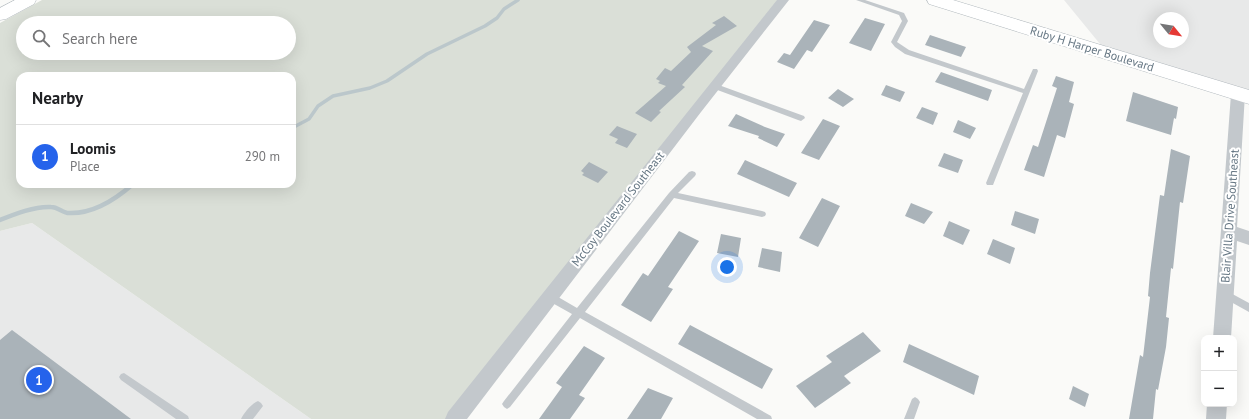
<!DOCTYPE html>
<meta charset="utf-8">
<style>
:root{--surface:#fff;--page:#f2f2f2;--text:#202124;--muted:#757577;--line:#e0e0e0;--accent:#2563eb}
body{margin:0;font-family:"PT Sans",sans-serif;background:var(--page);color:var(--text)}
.controls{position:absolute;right:12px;bottom:12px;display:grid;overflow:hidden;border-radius:8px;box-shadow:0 4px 16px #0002}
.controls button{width:36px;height:36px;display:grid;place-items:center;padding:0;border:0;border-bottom:1px solid var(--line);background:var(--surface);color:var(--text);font:20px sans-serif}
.compass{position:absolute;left:1153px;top:12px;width:36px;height:36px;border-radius:50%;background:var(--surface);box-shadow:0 4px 16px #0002;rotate:120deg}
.you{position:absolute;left:727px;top:267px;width:14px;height:14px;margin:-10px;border:3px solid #fff;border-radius:50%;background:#1a73e8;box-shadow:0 0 0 6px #1a73e833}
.badge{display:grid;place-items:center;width:26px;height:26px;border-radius:50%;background:var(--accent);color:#fff;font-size:13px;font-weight:700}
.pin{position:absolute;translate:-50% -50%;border:2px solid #fff;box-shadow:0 1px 4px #0006}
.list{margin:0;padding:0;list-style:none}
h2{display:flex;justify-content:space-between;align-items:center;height:52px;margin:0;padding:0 16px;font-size:17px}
h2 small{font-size:13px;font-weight:400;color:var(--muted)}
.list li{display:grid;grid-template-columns:26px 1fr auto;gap:12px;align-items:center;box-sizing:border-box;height:64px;padding:0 16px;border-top:1px solid var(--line)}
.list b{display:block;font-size:15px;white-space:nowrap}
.list p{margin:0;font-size:13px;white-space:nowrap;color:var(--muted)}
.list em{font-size:13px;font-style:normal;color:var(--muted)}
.icon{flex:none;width:22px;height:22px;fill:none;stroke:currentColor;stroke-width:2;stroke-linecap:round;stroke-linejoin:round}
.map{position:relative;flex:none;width:1249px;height:419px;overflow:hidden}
.search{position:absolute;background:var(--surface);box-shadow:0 4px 16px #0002;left:16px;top:16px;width:280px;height:44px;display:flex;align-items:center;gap:10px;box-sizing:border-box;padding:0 14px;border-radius:22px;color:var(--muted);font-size:15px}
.panel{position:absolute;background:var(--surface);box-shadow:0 4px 16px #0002;left:16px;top:72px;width:280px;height:116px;border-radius:12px}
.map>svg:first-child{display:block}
</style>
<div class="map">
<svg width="1249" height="419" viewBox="0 0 1249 419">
<rect width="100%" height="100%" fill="#fafaf8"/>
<path fill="#e8e9e9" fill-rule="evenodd" d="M1064,0H1249V99L1109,55ZM1159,18H1183V42H1159Z
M32,223L311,419H0V231Z"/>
<path fill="#dadfd7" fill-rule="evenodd" d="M42,0H784L447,419H311L32,223L0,231V23ZM23,23H289V53H23ZM20,76H292V184H20Z"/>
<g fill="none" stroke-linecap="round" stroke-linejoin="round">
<path stroke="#bbc7cb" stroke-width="3.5" d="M292,128L309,119L318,106L333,96L370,88L387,81L427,54L485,26L497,18L504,9L518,0"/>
<path stroke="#bbc7cb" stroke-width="4.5" d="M0,220C15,214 35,206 51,207C58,207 63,213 69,213C93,214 116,199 133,184"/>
</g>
<path fill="#aab3b9" d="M724,16L737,26L702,46L713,51L682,85L685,87L659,111L661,112L651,122L635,113L666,86L658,83L660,81L656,79L665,68L671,71L691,52L687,47L716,25L712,23Z
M865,18L885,24L871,51L849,43Z
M814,20L830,25L812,52L807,50L794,69L777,62L784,53L790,55Z
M930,35L966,47L961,57L925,45Z
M941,72L992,90L988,101L935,82Z
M1056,76L1074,82L1069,102L1074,104L1065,138L1057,135L1044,177L1024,170L1033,145L1038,147L1057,88L1052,86Z
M886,85L905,92L900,102L881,95Z
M838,89L854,99L843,107L828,98Z
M1133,92L1178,107L1176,119L1174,118L1171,135L1126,121Z
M922,107L938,113L933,125L916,118Z
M736,114L765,127L785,134L777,147L758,138L759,136L728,126Z
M823,119L840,126L819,160L801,153Z
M958,120L976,128L970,139L953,132Z
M617,126L637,134L627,148L615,143L618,139L609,135Z
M1171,149L1190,156L1183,203L1180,202L1173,269L1171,268L1166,317L1169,318L1166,347L1158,390L1156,389L1153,419H1129L1140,355L1143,357L1150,297L1148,296L1150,273L1160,195L1164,196Z
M944,153L963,160L958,173L938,166Z
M745,160L797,183L789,197L737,174Z
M589,162L608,172L598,183L582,175L584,173L581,171Z
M822,198L840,206L818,247L799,238Z
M911,203L933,212L924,224L905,216Z
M1015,211L1039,219L1035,234L1011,225Z
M949,221L970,230L963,245L943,236Z
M679,231L699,241L668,287L673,289L651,322L621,305L643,273L648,276Z
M721,234L741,238L738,257L717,253Z
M993,239L1015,248L1010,264L987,254Z
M762,248L782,252L780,272L758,267Z
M690,325L773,369L762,389L678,344Z
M12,330L131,419H0V340Z
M863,332L881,351L844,376L851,383L815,408L796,386L832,362L826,356Z
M909,344L979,376L974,395L903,362Z
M584,346L605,358L579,395L585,398L570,419H539L562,387L556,383Z
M1073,386L1089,394L1085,407L1069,399Z
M648,388L673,398L661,419H627Z"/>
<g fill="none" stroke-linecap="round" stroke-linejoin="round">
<g stroke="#b3babf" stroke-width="1">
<path id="secondary" d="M15,0H36L34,4L6,19L0,20V8Z
M927,0H953L1249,90V104L929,4Z"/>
</g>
<path fill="#c3c8cc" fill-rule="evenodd" d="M856,0H865L904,13L908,21L897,42L909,50L1024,89L1033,69H1037L1038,71L993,185H987L986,183L1023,93L905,54L895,47L891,42L902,21L899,15Z
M712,84H716L804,116L805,118L801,121L798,120L712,88L711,86Z
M692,171L695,172L696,174L695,176L678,193L762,211L765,212L766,214L765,216L762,217L674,198L585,312L771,416L772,419H757L580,318L510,407L507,409L504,407L502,404L504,401L572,314L547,300L546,297L547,294L550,293L553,294L577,308L669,193L689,172Z
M1225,290L1249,303V312L1222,297L1221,294L1222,291Z
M124,373L188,416L189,419H176L121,380L119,377L121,374Z
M915,397L918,399L920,402L914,419H904L912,399Z
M258,401L261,403L263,406L253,419H241C244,413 251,404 258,401Z"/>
<path fill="#c3c8cc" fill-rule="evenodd" d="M777,0H789L701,112L467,419H445L448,412Z
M1238,89L1243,91L1245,94L1237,227L1249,231V245L1237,241L1231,338H1213L1231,94L1233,91Z
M1207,404H1227L1226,419H1206Z"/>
<use href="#secondary" fill="#fff" fill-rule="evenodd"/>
</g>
<g text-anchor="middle" stroke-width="4" stroke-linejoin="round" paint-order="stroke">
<g font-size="12" fill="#657683" stroke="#fff">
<text transform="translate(1092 49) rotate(17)" y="4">Ruby H Harper Boulevard</text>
<text transform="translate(618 209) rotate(-52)" y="4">McCoy Boulevard Southeast</text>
<text transform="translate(1230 216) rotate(-86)" y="4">Blair Villa Drive Southeast</text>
</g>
</g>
</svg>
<div class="controls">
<button>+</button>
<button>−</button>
</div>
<svg class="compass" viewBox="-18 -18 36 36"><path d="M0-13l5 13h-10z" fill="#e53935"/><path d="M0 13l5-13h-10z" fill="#757577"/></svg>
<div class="you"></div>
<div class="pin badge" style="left:39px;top:380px">1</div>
<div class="search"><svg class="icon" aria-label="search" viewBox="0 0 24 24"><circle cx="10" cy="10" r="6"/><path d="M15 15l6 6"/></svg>Search here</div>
<section class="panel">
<h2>Nearby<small></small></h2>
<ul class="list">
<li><span class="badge">1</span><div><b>Loomis</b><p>Place</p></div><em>290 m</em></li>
</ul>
</section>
</div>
